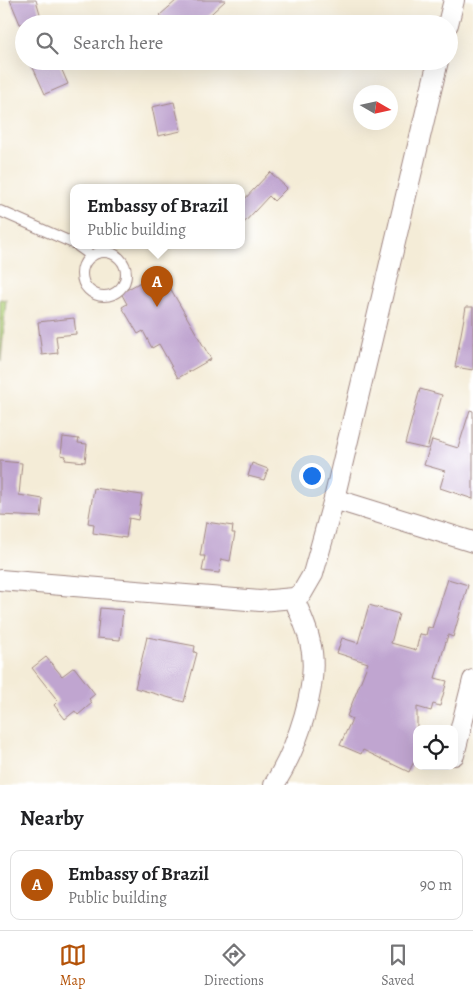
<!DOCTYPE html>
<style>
:root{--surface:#fff;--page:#f6f6f6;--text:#202124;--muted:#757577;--line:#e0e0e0;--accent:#b45309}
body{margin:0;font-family:Alegreya,serif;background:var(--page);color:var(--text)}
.controls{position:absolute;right:15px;bottom:15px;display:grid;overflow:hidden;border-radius:10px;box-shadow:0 5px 20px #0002}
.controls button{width:45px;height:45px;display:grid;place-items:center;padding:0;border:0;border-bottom:1px solid var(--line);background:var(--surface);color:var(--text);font:25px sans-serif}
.compass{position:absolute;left:353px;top:85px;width:45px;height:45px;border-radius:50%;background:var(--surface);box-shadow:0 5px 20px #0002;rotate:99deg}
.you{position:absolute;left:311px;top:475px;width:18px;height:18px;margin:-12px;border:4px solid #fff;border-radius:50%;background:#1a73e8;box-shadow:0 0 0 8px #1a73e833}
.badge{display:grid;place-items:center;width:32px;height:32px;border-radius:50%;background:var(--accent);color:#fff;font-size:16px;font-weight:700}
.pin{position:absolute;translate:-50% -41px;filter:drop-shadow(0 1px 2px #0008)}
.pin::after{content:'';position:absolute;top:26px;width:18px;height:15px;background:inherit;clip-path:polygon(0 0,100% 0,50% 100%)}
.popup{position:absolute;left:70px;top:184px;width:175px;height:65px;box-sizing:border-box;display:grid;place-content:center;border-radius:10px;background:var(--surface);filter:drop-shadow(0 1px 4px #0005);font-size:16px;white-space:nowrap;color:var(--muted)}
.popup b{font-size:19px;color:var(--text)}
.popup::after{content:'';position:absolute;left:50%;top:100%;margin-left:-10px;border:10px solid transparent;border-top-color:var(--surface)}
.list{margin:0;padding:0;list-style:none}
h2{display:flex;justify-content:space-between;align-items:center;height:65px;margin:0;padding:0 20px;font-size:21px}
h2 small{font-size:16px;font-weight:400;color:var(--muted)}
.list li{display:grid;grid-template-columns:32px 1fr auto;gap:15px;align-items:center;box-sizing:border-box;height:70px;margin:0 10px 10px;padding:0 10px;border:1px solid var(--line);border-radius:10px}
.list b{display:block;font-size:19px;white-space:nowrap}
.list p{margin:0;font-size:16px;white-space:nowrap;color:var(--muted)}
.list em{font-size:16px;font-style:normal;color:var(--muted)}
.icon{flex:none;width:28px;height:28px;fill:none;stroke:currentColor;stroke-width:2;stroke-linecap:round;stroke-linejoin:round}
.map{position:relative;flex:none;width:473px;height:785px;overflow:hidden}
.search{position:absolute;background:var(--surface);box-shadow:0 5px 20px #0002;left:15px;right:15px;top:15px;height:55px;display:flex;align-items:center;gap:12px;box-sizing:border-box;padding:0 18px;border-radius:28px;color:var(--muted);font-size:19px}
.sheet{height:145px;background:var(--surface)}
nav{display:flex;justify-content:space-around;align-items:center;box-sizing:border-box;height:70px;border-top:1px solid var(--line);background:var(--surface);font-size:14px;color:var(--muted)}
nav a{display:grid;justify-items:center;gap:2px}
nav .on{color:var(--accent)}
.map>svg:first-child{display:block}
</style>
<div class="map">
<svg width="473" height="785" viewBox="0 0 473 785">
<rect width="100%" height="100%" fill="#fff"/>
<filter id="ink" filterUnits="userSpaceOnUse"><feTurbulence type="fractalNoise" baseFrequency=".02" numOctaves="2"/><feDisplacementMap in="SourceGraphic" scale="10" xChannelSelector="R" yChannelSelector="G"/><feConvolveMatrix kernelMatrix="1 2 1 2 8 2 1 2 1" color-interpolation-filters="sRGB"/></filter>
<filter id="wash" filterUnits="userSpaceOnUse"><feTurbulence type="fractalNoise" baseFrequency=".0096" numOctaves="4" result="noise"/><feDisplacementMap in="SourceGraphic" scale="20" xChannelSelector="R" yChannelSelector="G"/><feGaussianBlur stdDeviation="1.12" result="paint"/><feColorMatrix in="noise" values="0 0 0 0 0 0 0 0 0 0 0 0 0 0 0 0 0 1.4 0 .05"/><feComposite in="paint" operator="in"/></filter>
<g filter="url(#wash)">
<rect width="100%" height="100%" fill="#f4ecd7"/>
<path fill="#afd179" stroke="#7c7852" d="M0,299L6,300L1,361L0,360Z"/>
<g id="blocks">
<path fill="#c0a5d0" d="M10,0H36L43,24H20Z
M177,0H226L200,24H168L160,15Z
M30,61H58L68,84L45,94Z
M174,102L181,131L158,136L152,107Z
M270,172L287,188L274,201L269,196L241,226V203Z
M155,274L163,289L169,286L211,359L178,378L159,344L152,348L143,331L138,334L122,307L127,304L121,293Z
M466,307H473V370L455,367Z
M74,318L76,334L56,336L58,353L42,355L38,322Z
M420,389L442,395L427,449L405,444Z
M470,410L473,411V499L440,488L445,471L424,465L432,440L458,448Z
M63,437L79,439L78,443L87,444L85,462L65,460L66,456L61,455Z
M0,461L22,463L19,495L43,499L41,517L0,515Z
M252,463L268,469L264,480L248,476Z
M94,488L142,495L138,520L129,518L126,538L93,533L94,524L88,523Z
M206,522L233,526L232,533H235L230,561L221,559L219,573L202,571L205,556H200Z
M448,579L468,585L453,637L448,635L435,678L447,681L440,706L433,704L431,711L417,707V755L409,772L363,750L361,754L340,745L352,719L347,716L368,663L337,653L342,638L358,643L369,605L399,614L391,643L416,650L420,634L426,635L428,627L432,628Z
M100,608L123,610L120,640L97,638Z
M147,637L195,646L194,652L197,653L184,702L135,688Z
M46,657L62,676L74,667L95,694L89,699L92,703L78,715L75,711L65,719L54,705L58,701L32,668Z"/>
</g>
</g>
<g filter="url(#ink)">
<use href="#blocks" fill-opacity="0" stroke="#9f8681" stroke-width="1"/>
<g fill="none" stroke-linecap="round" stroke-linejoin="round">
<g stroke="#9f8681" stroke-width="12">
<path id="lane" d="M0,211L73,243
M78,246L92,256
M82 274a22 22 0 1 1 44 0a22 22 0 1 1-44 0Z"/>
</g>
<g stroke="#9f8681" stroke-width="22">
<path id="street" d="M448,24L454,0
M334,499L473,542
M0,580L260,601L294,598L302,593L313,574L334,499L438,61
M454,755L473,680
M274,785C296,750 321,683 310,642C307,627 299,612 294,598"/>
</g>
<use href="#lane" stroke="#fff" stroke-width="10"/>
<use href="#street" stroke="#fff" stroke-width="20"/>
</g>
</g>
</svg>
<div class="controls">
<button><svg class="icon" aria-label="locate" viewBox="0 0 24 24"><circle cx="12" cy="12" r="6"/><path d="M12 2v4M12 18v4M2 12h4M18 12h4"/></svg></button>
</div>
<svg class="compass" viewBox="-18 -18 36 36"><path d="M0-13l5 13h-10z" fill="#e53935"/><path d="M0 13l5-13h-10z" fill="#757577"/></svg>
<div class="you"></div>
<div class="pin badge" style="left:157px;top:307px">A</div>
<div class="popup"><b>Embassy of Brazil</b>Public building</div>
<div class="search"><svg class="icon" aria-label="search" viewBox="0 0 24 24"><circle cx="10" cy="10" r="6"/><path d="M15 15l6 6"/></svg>Search here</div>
</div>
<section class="sheet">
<h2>Nearby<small></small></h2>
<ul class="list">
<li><span class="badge">A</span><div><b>Embassy of Brazil</b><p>Public building</p></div><em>90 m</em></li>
</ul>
</section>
<nav>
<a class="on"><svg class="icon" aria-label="map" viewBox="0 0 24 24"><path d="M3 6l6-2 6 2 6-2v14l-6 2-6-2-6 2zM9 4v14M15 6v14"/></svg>Map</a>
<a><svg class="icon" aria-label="directions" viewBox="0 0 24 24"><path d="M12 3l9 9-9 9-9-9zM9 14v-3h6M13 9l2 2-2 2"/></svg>Directions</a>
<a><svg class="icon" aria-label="saved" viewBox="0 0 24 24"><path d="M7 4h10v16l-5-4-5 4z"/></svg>Saved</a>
</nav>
